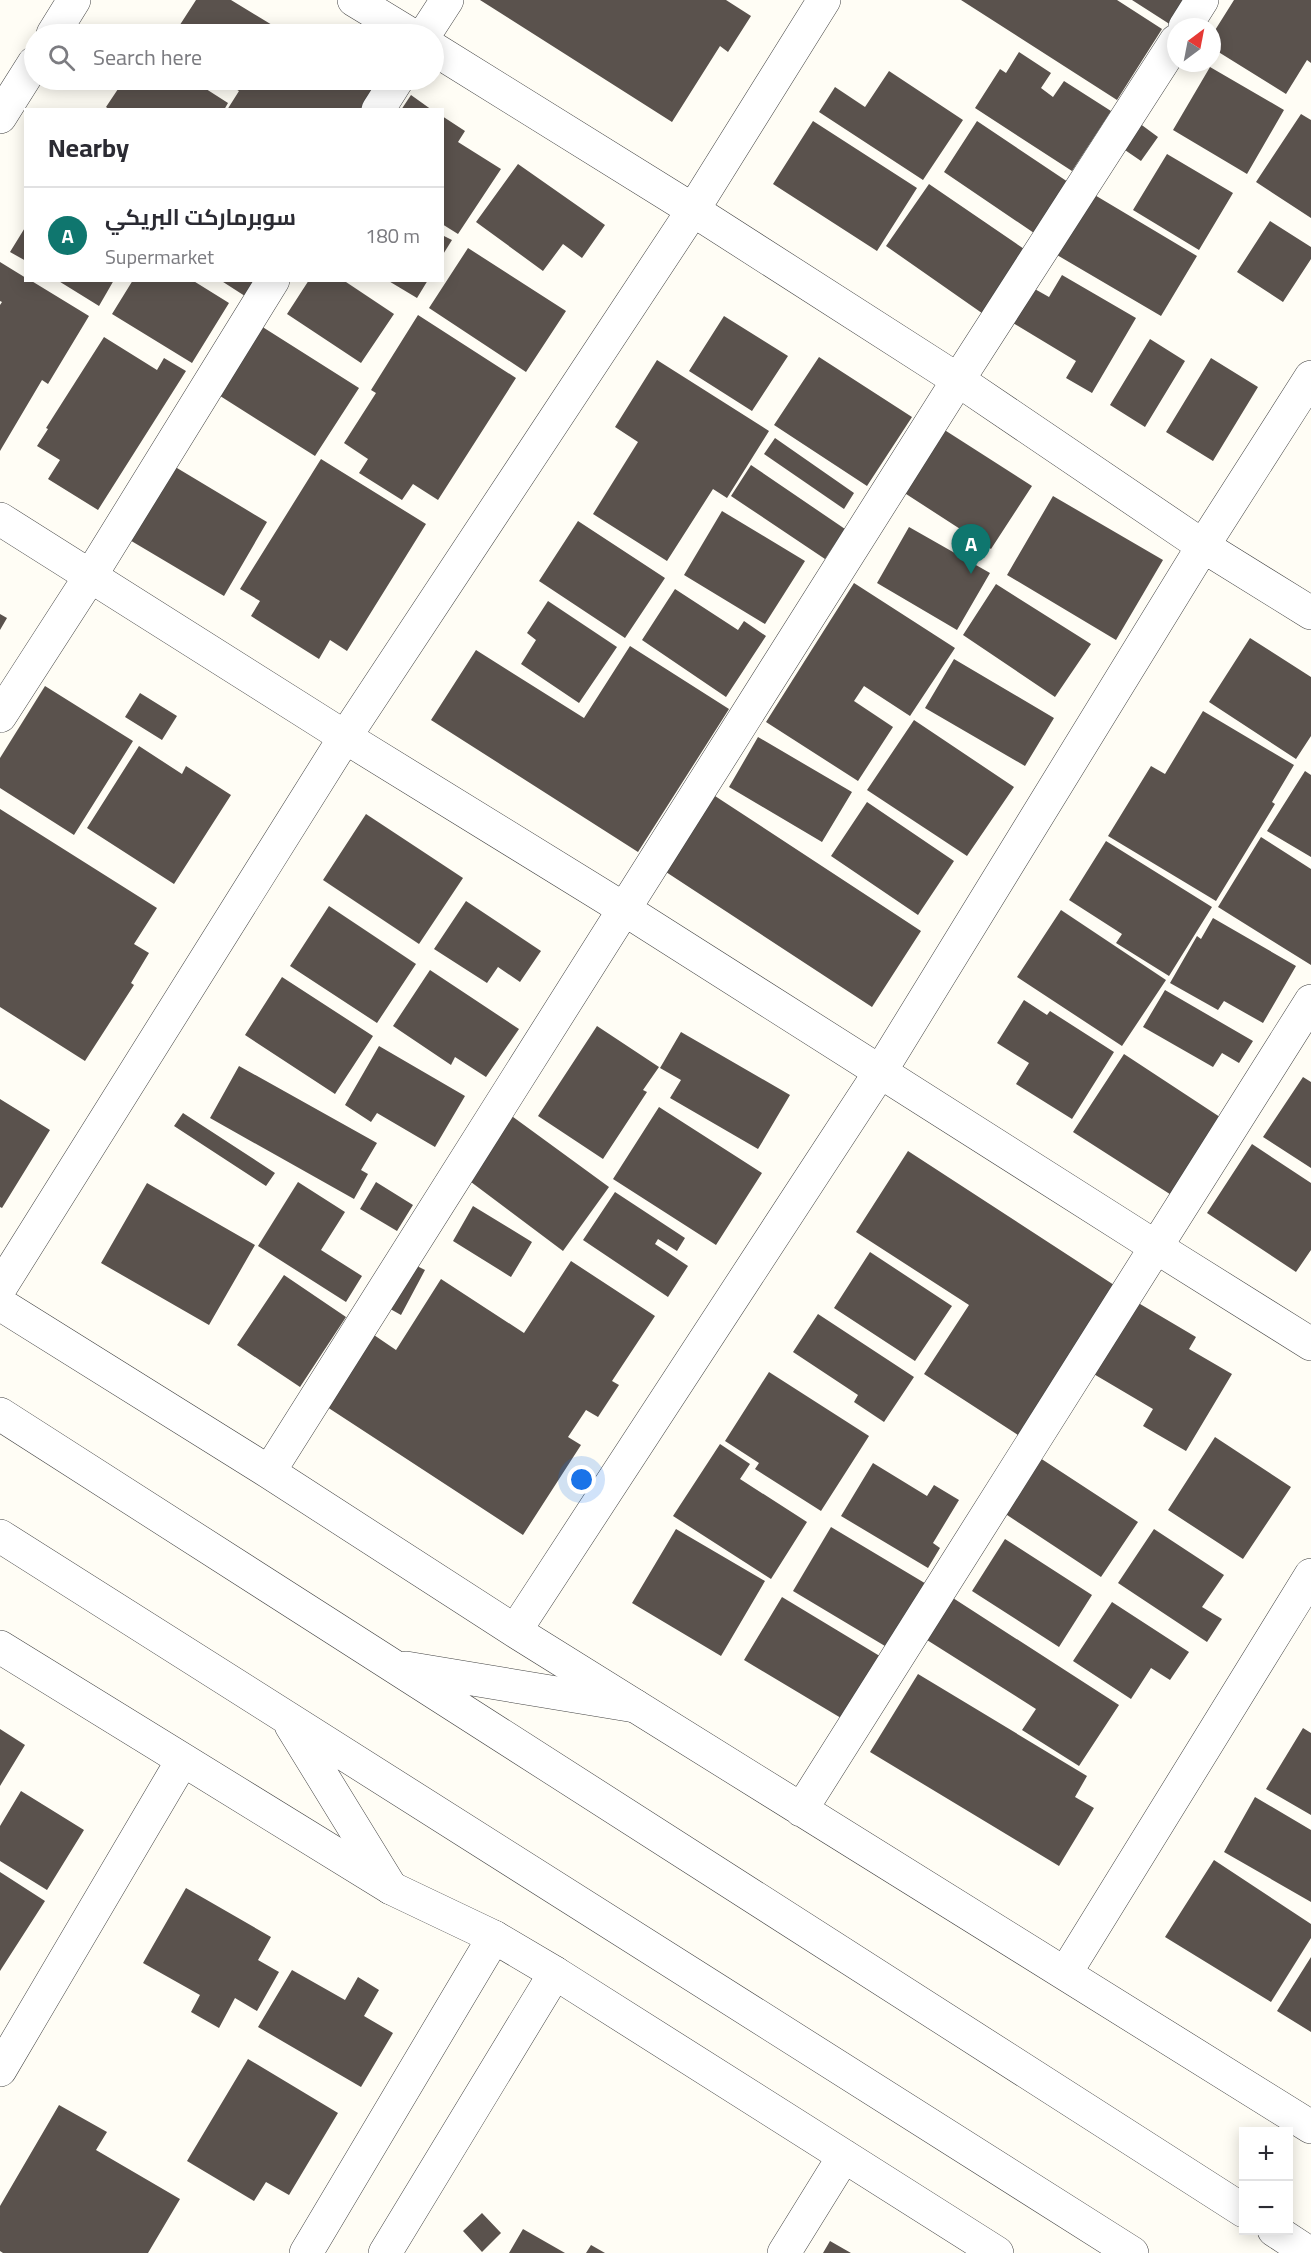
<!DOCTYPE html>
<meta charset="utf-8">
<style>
:root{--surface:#fff;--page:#f7f7f7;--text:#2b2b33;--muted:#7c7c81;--line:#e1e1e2;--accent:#0f766e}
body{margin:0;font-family:Georgia,Cairo,serif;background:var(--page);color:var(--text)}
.controls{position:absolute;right:18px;bottom:18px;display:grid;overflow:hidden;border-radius:0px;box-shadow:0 3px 15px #0003}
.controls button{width:54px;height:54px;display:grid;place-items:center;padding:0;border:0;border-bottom:2px solid var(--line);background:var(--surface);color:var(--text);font:30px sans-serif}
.compass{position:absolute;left:1167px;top:18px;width:54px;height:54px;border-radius:50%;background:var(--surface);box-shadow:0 3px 15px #0003;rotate:32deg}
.you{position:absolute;left:582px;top:1480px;width:21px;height:21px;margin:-15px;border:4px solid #fff;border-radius:50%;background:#1a73e8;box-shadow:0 0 0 9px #1a73e833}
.badge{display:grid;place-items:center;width:39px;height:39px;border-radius:50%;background:var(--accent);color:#fff;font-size:20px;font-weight:700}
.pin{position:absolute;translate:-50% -50px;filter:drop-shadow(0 2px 3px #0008)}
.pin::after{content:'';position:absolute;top:32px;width:21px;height:18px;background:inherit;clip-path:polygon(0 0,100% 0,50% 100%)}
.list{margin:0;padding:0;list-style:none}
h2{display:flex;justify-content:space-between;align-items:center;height:78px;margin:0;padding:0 24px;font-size:26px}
h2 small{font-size:20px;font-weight:400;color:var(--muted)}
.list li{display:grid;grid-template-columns:39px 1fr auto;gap:18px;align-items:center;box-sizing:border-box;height:96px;padding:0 24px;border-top:2px solid var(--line)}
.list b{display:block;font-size:22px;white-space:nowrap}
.list p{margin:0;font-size:20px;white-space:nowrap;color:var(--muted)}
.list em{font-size:20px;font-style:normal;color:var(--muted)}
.icon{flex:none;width:33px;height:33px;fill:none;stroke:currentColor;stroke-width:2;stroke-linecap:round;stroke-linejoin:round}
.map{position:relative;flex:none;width:1311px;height:2253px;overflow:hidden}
.search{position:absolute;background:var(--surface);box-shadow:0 3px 15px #0003;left:24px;top:24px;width:420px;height:66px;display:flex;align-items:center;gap:15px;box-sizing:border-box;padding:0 21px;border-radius:33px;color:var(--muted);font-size:22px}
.panel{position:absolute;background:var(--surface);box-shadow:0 3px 15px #0003;left:24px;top:108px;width:420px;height:174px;border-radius:0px}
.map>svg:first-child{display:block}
</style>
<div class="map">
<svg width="1311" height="2253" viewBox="0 0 1311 2253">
<rect width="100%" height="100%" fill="#fffdf5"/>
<path fill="#5a524d" d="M196,0H231L287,34H174Z
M480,0H726L751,16L728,52L720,46L672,122Z
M961,0H1117L1162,29L1117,100Z
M1132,0H1187L1171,25Z
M1234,0H1311V63L1307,60L1286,94L1212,48V35Z
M1019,52L1051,73L1041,88L1053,97L1064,81L1111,111L1072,171L975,108L1000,69L1006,73Z
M1210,67L1284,110L1247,174L1173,130Z
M889,71L963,120L923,180L819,112L835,87L865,107Z
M124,80H192L228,103L224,110H110L106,107Z
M220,80H360L386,95L377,110H227L239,91Z
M411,95L432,110H401Z
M1301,114L1311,120V218L1256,182Z
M442,116L465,131L458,142L501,169L458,234L442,224Z
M813,121L917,188L877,251L773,184Z
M977,121L1068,182L1034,233L944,172Z
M1139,123L1158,137L1141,161L1122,148Z
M1167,154L1233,193L1199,250L1133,210Z
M518,164L605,225L582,258L563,244L543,271L476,222Z
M929,184L1033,255L989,318L886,246Z
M1093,194L1197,256L1161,316L1057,255Z
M1270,221L1311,247V259L1283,302L1237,272Z
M26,226V261L10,252Z
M442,235L452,240L442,256Z
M468,248L566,311L526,372L429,308Z
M0,262L26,278V280H30L89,316L48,384L42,380L0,451V305L2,302L0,301Z
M1062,275L1136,318L1092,393L1066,378L1076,361L1013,323L1033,288L1049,297Z
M57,280H114L99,306Z
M133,280H192L229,303L192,363L112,314Z
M220,280H258L248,298Z
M309,280H343L394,314L361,363L287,314Z
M387,280H428L417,298Z
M418,315L516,378L438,500L413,484L402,500L359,473L368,459L344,443L376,393L371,390Z
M724,316L788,356L752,411L689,371Z
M261,326L359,388L315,456L217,394Z
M104,337L157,370L164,358L186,371L98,510L48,479L60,460L37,446L48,429L46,428Z
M1150,339L1185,361L1145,427L1110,405Z
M819,357L912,417L867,486L774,425Z
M1211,358L1258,387L1213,461L1166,432Z
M657,360L769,431L727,498L713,489L667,561L593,514L638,442L615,427Z
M943,429L1032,486L991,549L903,492Z
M775,438L854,493L844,509L764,454Z
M321,459L426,524L347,651L330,640L319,659L251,616L260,601L240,589Z
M172,465L267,522L224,596L128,539Z
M751,465L845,529L825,559L731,496Z
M1053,496L1163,560L1116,640L1007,575Z
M722,511L805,561L765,624L684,575Z
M578,521L665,578L625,638L539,581Z
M909,527L990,573L957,630L877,583Z
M854,583L955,648L910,716L864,686L854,701L893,727L858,781L766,722Z
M996,584L1091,644L1055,697L963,635Z
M675,589L738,630L744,621L766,636L726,697L642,640Z
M548,601L617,647L579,703L521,664L536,640L527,633Z
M0,614L7,618L0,630Z
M1250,638L1311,677V736L1296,759L1209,702Z
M630,646L729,709L638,852L431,720L476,650L584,718Z
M954,659L1054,718L1025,766L925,708Z
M45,686L133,741L74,835L0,788V758Z
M140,693L177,716L162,740L125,717Z
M1203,711L1294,765L1272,802L1275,804L1216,901L1108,836L1151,766L1165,774Z
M914,720L1014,787L967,856L867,790Z
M758,737L852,792L822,842L729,787Z
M139,746L182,774L186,766L231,795L174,884L87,828Z
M1305,771L1311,775V857L1267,831Z
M715,796L921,931L872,1007L666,872Z
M867,802L954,861L918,915L831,856Z
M0,809L157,908L134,944L149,953L131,983L134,985L85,1061L0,1007Z
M366,814L463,878L419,944L323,880Z
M1261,837L1311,869V965L1218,907Z
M1106,841L1212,907L1169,976L1116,943L1122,934L1069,900Z
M466,901L541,951L520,982L498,967L487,983L434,949Z
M329,906L416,964L377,1023L290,966Z
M1061,910L1166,980L1122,1046L1017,977Z
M1213,918L1296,966L1263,1023L1224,1001L1218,1010L1170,983L1197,936L1201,939Z
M430,970L519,1029L486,1077L455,1057L451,1065L393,1026Z
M282,977L373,1036L335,1094L245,1035Z
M1165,990L1253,1041L1239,1063L1222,1053L1213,1067L1143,1027Z
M1024,1000L1047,1015L1050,1011L1114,1052L1072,1119L1016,1084L1029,1063L997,1043Z
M597,1026L659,1067L643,1090L647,1092L603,1159L538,1116Z
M681,1032L790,1095L758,1149L670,1098L681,1080L660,1068Z
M379,1046L465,1096L435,1147L377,1113L371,1122L345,1105Z
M1124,1054L1226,1121L1176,1198L1073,1132Z
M239,1066L377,1143L361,1170L368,1174L354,1199L210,1118Z
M1303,1077L1311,1082V1168L1263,1137Z
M0,1099L50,1130L2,1208L0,1207Z
M659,1107L762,1173L716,1245L613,1179Z
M183,1113L275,1173L266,1186L174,1126Z
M509,1114L609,1187L563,1251L463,1176Z
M1252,1144L1311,1183V1250L1296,1272L1207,1213Z
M908,1151L1114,1285L1018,1435L924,1374L969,1305L856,1232Z
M298,1182L345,1212L321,1250L362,1276L346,1302L258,1246Z
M376,1182L413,1205L397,1231L360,1209Z
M147,1183L255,1245L209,1325L101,1263Z
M615,1192L685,1238L677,1251L658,1239L655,1244L688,1266L668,1297L583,1240Z
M473,1206L532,1242L511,1277L453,1241Z
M870,1252L952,1306L915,1361L834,1308Z
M571,1261L655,1316L612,1381L619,1385L598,1417L586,1410L568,1437L581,1445L523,1535L324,1405L371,1333L396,1350L441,1279L524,1333Z
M409,1262L425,1270L401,1315L385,1306Z
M284,1275L346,1317L300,1387L237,1345Z
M1135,1301L1196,1337L1189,1349L1232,1374L1186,1451L1143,1426L1153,1409L1092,1373Z
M818,1314L914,1377L884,1422L854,1402L858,1395L793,1352Z
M769,1372L869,1436L821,1511L755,1469L759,1463L725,1441Z
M1215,1437L1291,1487L1243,1559L1168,1510Z
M720,1444L750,1464L740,1479L807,1522L771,1579L673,1516Z
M1037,1456L1138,1522L1101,1577L1001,1511Z
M873,1463L927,1496L934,1485L959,1500L933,1543L940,1548L928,1568L841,1516Z
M831,1527L933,1588L895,1652L793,1591Z
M676,1529L765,1581L721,1656L632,1603Z
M1154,1529L1224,1575L1202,1607L1222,1619L1207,1642L1118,1583Z
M1005,1539L1092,1595L1059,1647L972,1591Z
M782,1597L888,1661L851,1724L744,1660Z
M953,1598L1119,1705L1079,1766L1022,1730L1036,1709L927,1640Z
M1112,1602L1189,1652L1170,1680L1151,1668L1131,1699L1073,1661Z
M918,1674L1087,1776L1075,1797L1094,1808L1059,1866L870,1752Z
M1303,1728L1311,1733V1815L1266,1789Z
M0,1729L25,1745L0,1786Z
M21,1791L84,1830L47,1890L0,1861V1826Z
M1255,1797L1311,1830V1902L1224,1852Z
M1214,1860L1311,1924V1938L1271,2002L1165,1937Z
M0,1872L45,1901L0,1971Z
M186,1888L271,1937L258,1960L279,1972L257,2011L235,1998L219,2028L191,2012L200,1995L143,1963Z
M1311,1957V2032L1277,2011Z
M292,1970L345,2000L358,1977L379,1990L364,2016L393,2033L361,2087L258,2027Z
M248,2059L338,2113L289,2195L266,2182L254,2201L187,2161Z
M59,2105L107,2132L96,2150L180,2199L148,2253H3L0,2251V2206Z
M482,2213L501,2233L482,2252L463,2231Z
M523,2229L565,2253H509Z
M830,2241L851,2253H823Z
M591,2245L605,2253H586Z"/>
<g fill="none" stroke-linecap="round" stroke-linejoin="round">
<g stroke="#444" stroke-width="34">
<path id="minor" d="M354,0L410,34
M1185,27L1202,0
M53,34L74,0
M425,34L447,0
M434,49L693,210L958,380L1203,546L1311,613
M378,110L397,80
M0,117L34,63
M0,519L345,737L624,909L1156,1247L1311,1344
M0,716L91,575L273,280
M0,1288L345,737L693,210L824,0
M0,1304L269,1472L515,1631L1311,2127
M269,1472L958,380L1176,41
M515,1631L880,1072L1203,546L1311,377
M0,1647L391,1888L494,1937L555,1973L997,2253
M801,1810L1311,1001
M1066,1972L1311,1575
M0,2070L182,1761
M784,2253L844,2156"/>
</g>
<g stroke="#444" stroke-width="34">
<path id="tertiary" d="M0,1414L1244,2211
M0,1536L1132,2253
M406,1668L635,1706
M291,1725L391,1888
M1274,2230L1309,2253
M306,2253L494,1937
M385,2253L555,1973"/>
</g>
<use href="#minor" stroke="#fff" stroke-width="33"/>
<use href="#tertiary" stroke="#fff" stroke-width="33"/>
</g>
</svg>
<div class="controls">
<button>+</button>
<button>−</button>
</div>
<svg class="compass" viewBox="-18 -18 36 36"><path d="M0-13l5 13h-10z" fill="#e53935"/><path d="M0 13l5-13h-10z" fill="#7c7c81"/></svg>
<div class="you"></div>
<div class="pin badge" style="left:971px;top:574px">A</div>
<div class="search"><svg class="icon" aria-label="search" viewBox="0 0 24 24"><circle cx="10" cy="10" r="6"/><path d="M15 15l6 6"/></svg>Search here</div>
<section class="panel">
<h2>Nearby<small></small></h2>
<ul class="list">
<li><span class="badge">A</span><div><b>سوبرماركت البريكي</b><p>Supermarket</p></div><em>180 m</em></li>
</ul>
</section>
</div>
